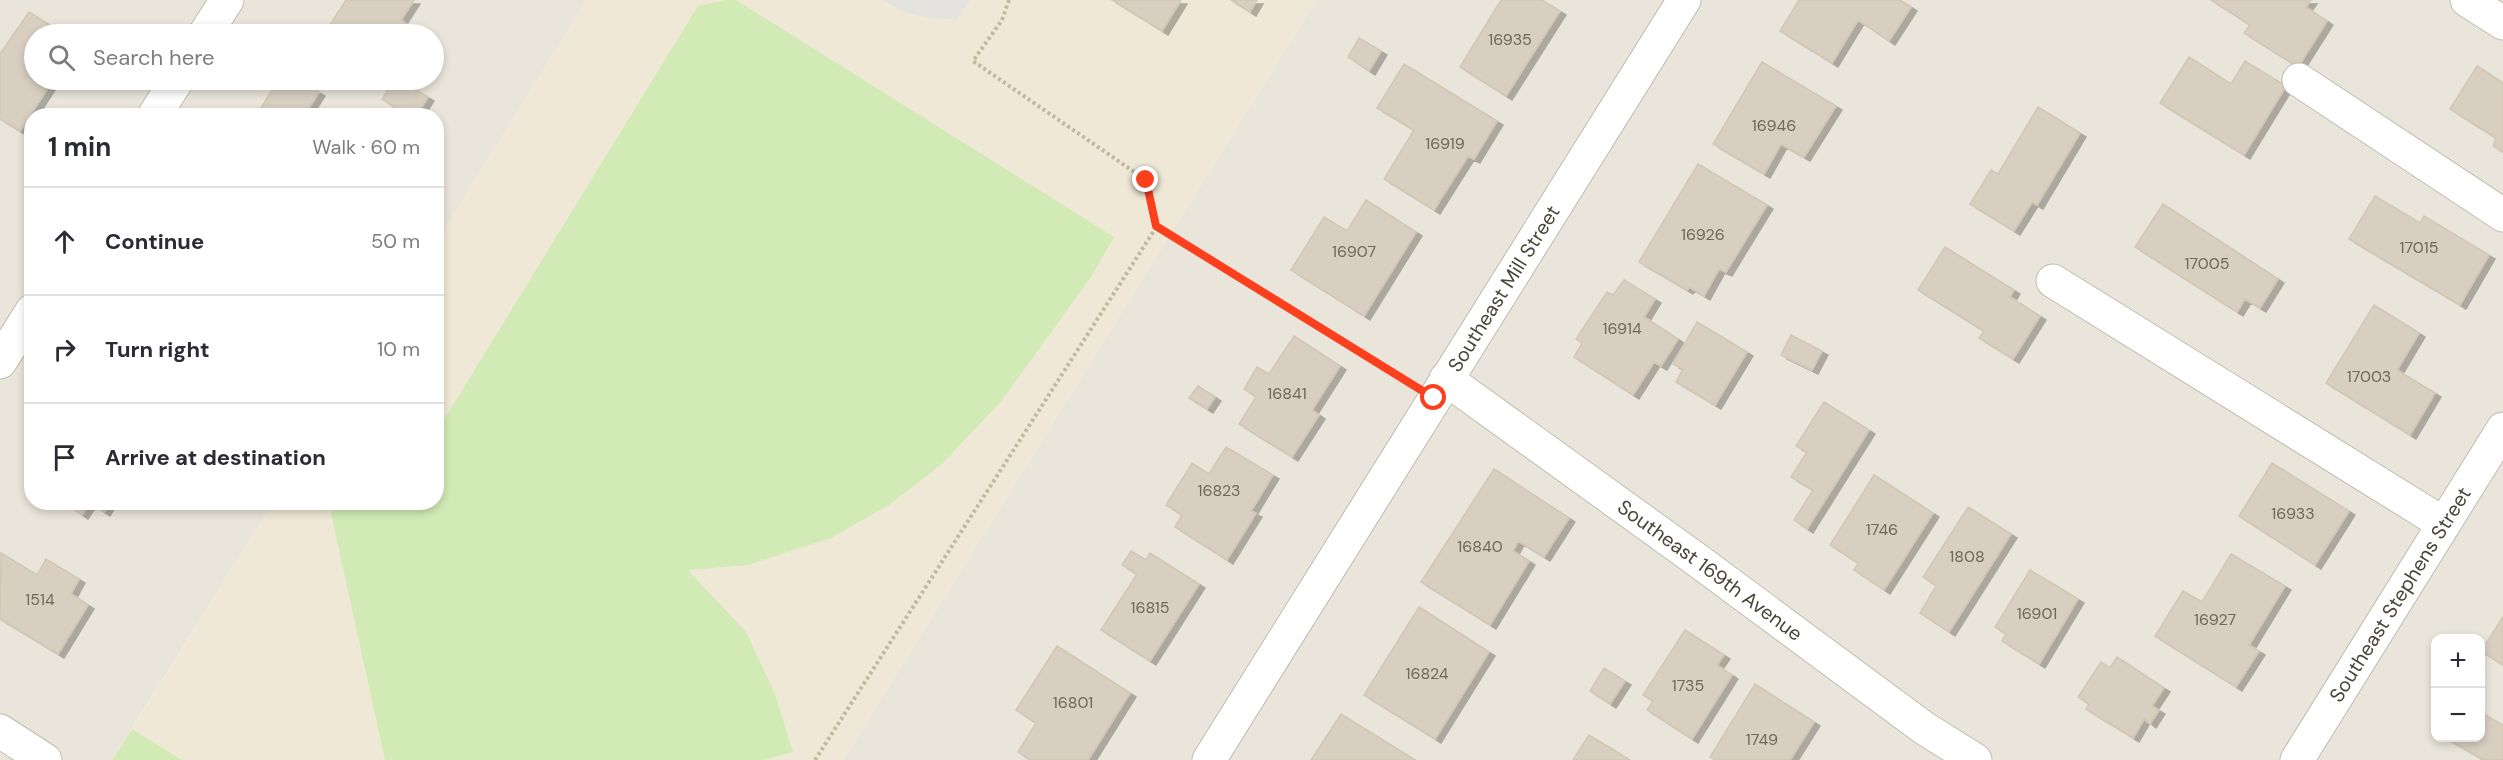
<!DOCTYPE html>
<meta charset="utf-8">
<style>
:root{--surface:#fff;--page:#f2f2f3;--text:#2b2b33;--muted:#7c7c81;--line:#e1e1e2}
body{margin:0;font-family:"DM Sans",sans-serif;background:var(--page);color:var(--text)}
.controls{position:absolute;right:18px;bottom:18px;display:grid;overflow:hidden;border-radius:12px;box-shadow:0 3px 9px #0003}
.controls button{width:54px;height:54px;display:grid;place-items:center;padding:0;border:0;border-bottom:2px solid var(--line);background:var(--surface);color:var(--text);font:30px sans-serif}
.stop{position:absolute;width:18px;height:18px;margin:-14px;border:4px solid #fc3f1d;border-radius:50%;background:#fff}
.stop.end{background:#fc3f1d;border-color:#fff;box-shadow:0 2px 6px #0008}
.list{margin:0;padding:0;list-style:none}
h2{display:flex;justify-content:space-between;align-items:center;height:78px;margin:0;padding:0 24px;font-size:26px}
h2 small{font-size:20px;font-weight:400;color:var(--muted)}
.list li{display:grid;grid-template-columns:39px 1fr auto;gap:18px;align-items:center;box-sizing:border-box;height:108px;padding:0 24px;border-top:2px solid var(--line)}
.list b{display:block;font-size:22px;white-space:nowrap}
.list em{font-size:20px;font-style:normal;color:var(--muted)}
.icon{flex:none;width:33px;height:33px;fill:none;stroke:currentColor;stroke-width:2;stroke-linecap:round;stroke-linejoin:round}
.map{position:relative;flex:none;width:2503px;height:760px;overflow:hidden}
.search{position:absolute;background:var(--surface);box-shadow:0 3px 9px #0003;left:24px;top:24px;width:420px;height:66px;display:flex;align-items:center;gap:15px;box-sizing:border-box;padding:0 21px;border-radius:33px;color:var(--muted);font-size:22px}
.panel{position:absolute;background:var(--surface);box-shadow:0 3px 9px #0003;left:24px;top:108px;width:420px;height:402px;border-radius:24px}
.map>svg:first-child{display:block}
</style>
<div class="map">
<svg width="2503" height="760" viewBox="0 0 2503 760">
<defs>
<filter id="shadow"><feDropShadow dx="6" dy="4" stdDeviation="0" flood-color="#0004"/></filter>
</defs>
<rect width="100%" height="100%" fill="#f6f3ec"/>
<path fill="#eae5da" fill-rule="evenodd" d="M0,0H587L437,241L436,116H32V502L273,503L112,760H0ZM34,34H434V80H34Z
M1316,0H2503V760H843ZM2436,638H2480V738H2436Z"/>
<path fill="#efe8d6" d="M587,0H1316L843,760H182L132,729L273,503L436,502L437,241Z"/>
<path fill="#d2eab5" d="M727,0H736L1114,237L1091,277L1002,400L943,463L889,505L831,538L748,565L688,570L746,632L775,694L793,752L764,760H385L331,513L338,503L436,502L437,431L698,6Z
M132,729L182,760H112Z"/>
<path fill="#e5e3e0" d="M883,0H970L956,20L924,17L904,12Z"/>
<path fill="#d8cfc1" stroke="#d3c7b4" stroke-width="1.5" filter="url(#shadow)" d="M346,0H414L401,20L422,34H324Z
M1112,0H1181L1162,31Z
M1231,0H1257L1250,12Z
M1501,0H1542L1560,11L1506,96L1460,67Z
M1799,0H1900L1911,7L1889,41L1858,20L1832,63L1780,31Z
M2211,0H2311L2306,7L2327,21L2298,67L2244,33L2250,25Z
M29,12L64,34H34V80H53L20,131L0,119V54Z
M1359,38L1381,51L1369,71L1348,57Z
M2189,57L2231,84L2245,61L2286,86L2244,155L2160,103Z
M1762,62L1836,106L1804,157L1781,144L1764,174L1713,144Z
M1404,64L1497,121L1474,159L1468,156L1434,210L1384,179L1414,130L1377,108Z
M2477,66L2503,83V152L2493,146L2496,138L2450,109Z
M278,80H298L319,92L305,114L308,116H256Z
M394,80H400L428,97L416,116H408L382,99Z
M2038,107L2080,133L2037,205L2032,202L2014,231L1970,204L1991,170L1998,174Z
M1698,164L1767,205L1726,272L1719,269L1704,296L1689,287L1687,290L1639,262Z
M2375,196L2420,223L2424,216L2489,255L2460,305L2349,239Z
M1366,200L1416,232L1364,316L1291,270L1324,217L1347,231Z
M2163,204L2278,279L2260,308L2245,299L2237,312L2135,247Z
M1945,247L2014,290L2010,297L2040,316L2013,359L1979,338L1984,331L1918,290Z
M1624,280L1655,299L1644,317L1678,339L1661,366L1654,362L1633,395L1574,357L1582,343L1576,339L1607,292L1613,295Z
M2374,305L2419,333L2397,370L2435,393L2410,435L2326,383Z
M1697,322L1747,352L1715,405L1676,382L1683,369L1673,364Z
M1791,335L1822,351L1812,370L1781,355Z
M1294,336L1340,366L1312,410L1319,415L1292,457L1239,424L1256,397L1244,389L1257,367L1269,374Z
M1198,386L1215,397L1207,409L1189,398Z
M1824,402L1869,430L1807,529L1794,520L1813,490L1791,477L1807,452L1796,446Z
M1226,447L1273,475L1251,511L1256,513L1227,560L1175,527L1182,515L1166,505L1192,463L1209,474Z
M2272,463L2349,511L2315,565L2239,516Z
M1494,469L1569,518L1544,557L1518,541L1513,551L1529,561L1490,625L1421,582Z
M1874,475L1933,513L1884,590L1854,570L1858,563L1830,545Z
M63,502H110L104,512L90,503L82,515Z
M1968,507L2011,534L1949,632L1920,613L1936,586L1923,577Z
M1131,551L1146,560L1150,553L1199,584L1150,661L1101,630L1137,574L1122,565Z
M1,553L37,575L46,559L79,579L71,594L88,605L58,654L0,619Z
M2231,554L2285,586L2249,645L2259,651L2236,687L2155,636L2183,591L2202,602Z
M2030,570L2078,599L2039,664L2002,641L2006,634L1995,627Z
M1419,607L1489,652L1435,739L1364,695Z
M2503,617V665L2481,651Z
M1685,630L1724,655L1717,665L1732,675L1692,739L1647,710L1653,701L1643,695Z
M1057,646L1130,693L1088,760H1030L1018,752L1036,723L1016,710Z
M2117,657L2164,688L2152,706L2159,710L2150,724L2144,719L2133,738L2086,709L2089,704L2078,697L2101,662L2110,668Z
M1604,668L1625,681L1610,704L1590,691Z
M1755,684L1814,722L1790,760H1715L1710,757Z
M2480,712L2503,725V760H2484L2446,738H2480Z
M1341,714L1415,760H1311Z
M1589,735L1630,760H1573Z"/>
<g fill="none" stroke-linecap="round" stroke-linejoin="round">
<g stroke="#c2bbae" stroke-width="35">
<g id="minor">
<path d="M2467,0L2503,23"/>
<path d="M205,34L227,0"/>
<path d="M2299,80L2503,215"/>
<path d="M154,116L177,80"/>
<path d="M2053,281L2444,524"/>
<path d="M0,362L32,311"/>
<path id="s1" d="M1446,379L1693,557L1924,728L1975,760"/>
<path d="M0,731L45,760"/>
<path id="s2" d="M1209,760L1684,0"/>
<path id="s3" d="M2297,760L2503,429"/>
</g>
</g>
<path stroke="#c4b79f" stroke-width="4" stroke-dasharray="3 3" stroke-linecap="butt" d="M1009,0L1002,20L973,61L1146,180L1157,226L1402,379
M815,760L1157,226"/>
<use href="#minor" stroke="#fff" stroke-width="33"/>
</g>
<g fill="none" stroke-linecap="round" stroke-linejoin="round">
<path stroke="#fc3f1d" stroke-width="8" d="M1146,180L1156,226L1434,398"/>
</g>
<g text-anchor="middle" stroke-width="6" stroke-linejoin="round" paint-order="stroke">
<g font-size="16" fill="#6e675b">
<text x="1510" y="45">16935</text>
<text x="1774" y="131">16946</text>
<text x="1445" y="149">16919</text>
<text x="1703" y="240">16926</text>
<text x="2419" y="253">17015</text>
<text x="1354" y="257">16907</text>
<text x="2207" y="269">17005</text>
<text x="1622" y="334">16914</text>
<text x="2369" y="382">17003</text>
<text x="1287" y="399">16841</text>
<text x="1219" y="496">16823</text>
<text x="2293" y="519">16933</text>
<text x="1882" y="535">1746</text>
<text x="1480" y="552">16840</text>
<text x="1967" y="562">1808</text>
<text x="40" y="605">1514</text>
<text x="1150" y="613">16815</text>
<text x="2037" y="619">16901</text>
<text x="2215" y="625">16927</text>
<text x="1427" y="679">16824</text>
<text x="1688" y="691">1735</text>
<text x="1073" y="708">16801</text>
<text x="1762" y="745">1749</text>
</g>
<g font-size="20" fill="#4b4439" stroke="#fff">
<text dy="7" stroke="none"><textPath href="#s2" startOffset="556">Southeast Mill Street</textPath></text>
<text dy="7" stroke="none"><textPath href="#s1" startOffset="326">Southeast 169th Avenue</textPath></text>
<text dy="7" stroke="none"><textPath href="#s3" startOffset="195">Southeast Stephens Street</textPath></text>
</g>
</g>
</svg>
<div class="controls">
<button>+</button>
<button>−</button>
</div>
<div class="stop" style="left:1434px;top:398px"></div>
<div class="stop end" style="left:1146px;top:180px"></div>
<div class="search"><svg class="icon" aria-label="search" viewBox="0 0 24 24"><circle cx="10" cy="10" r="6"/><path d="M15 15l6 6"/></svg>Search here</div>
<section class="panel">
<h2>1 min<small>Walk · 60 m</small></h2>
<ul class="list">
<li><svg class="icon" aria-label="ahead" viewBox="0 0 24 24"><path d="M12 20V5M6 11l6-6 6 6"/></svg><div><b>Continue</b></div><em>50 m</em></li>
<li><svg class="icon" aria-label="right" viewBox="0 0 24 24"><path d="M7 20v-9h11M14 6l5 5-5 5"/></svg><div><b>Turn right</b></div><em>10 m</em></li>
<li><svg class="icon" aria-label="arrive" viewBox="0 0 24 24"><path d="M6 21V4h12l-3 4 3 4H6"/></svg><div><b>Arrive at destination</b></div></li>
</ul>
</section>
</div>
